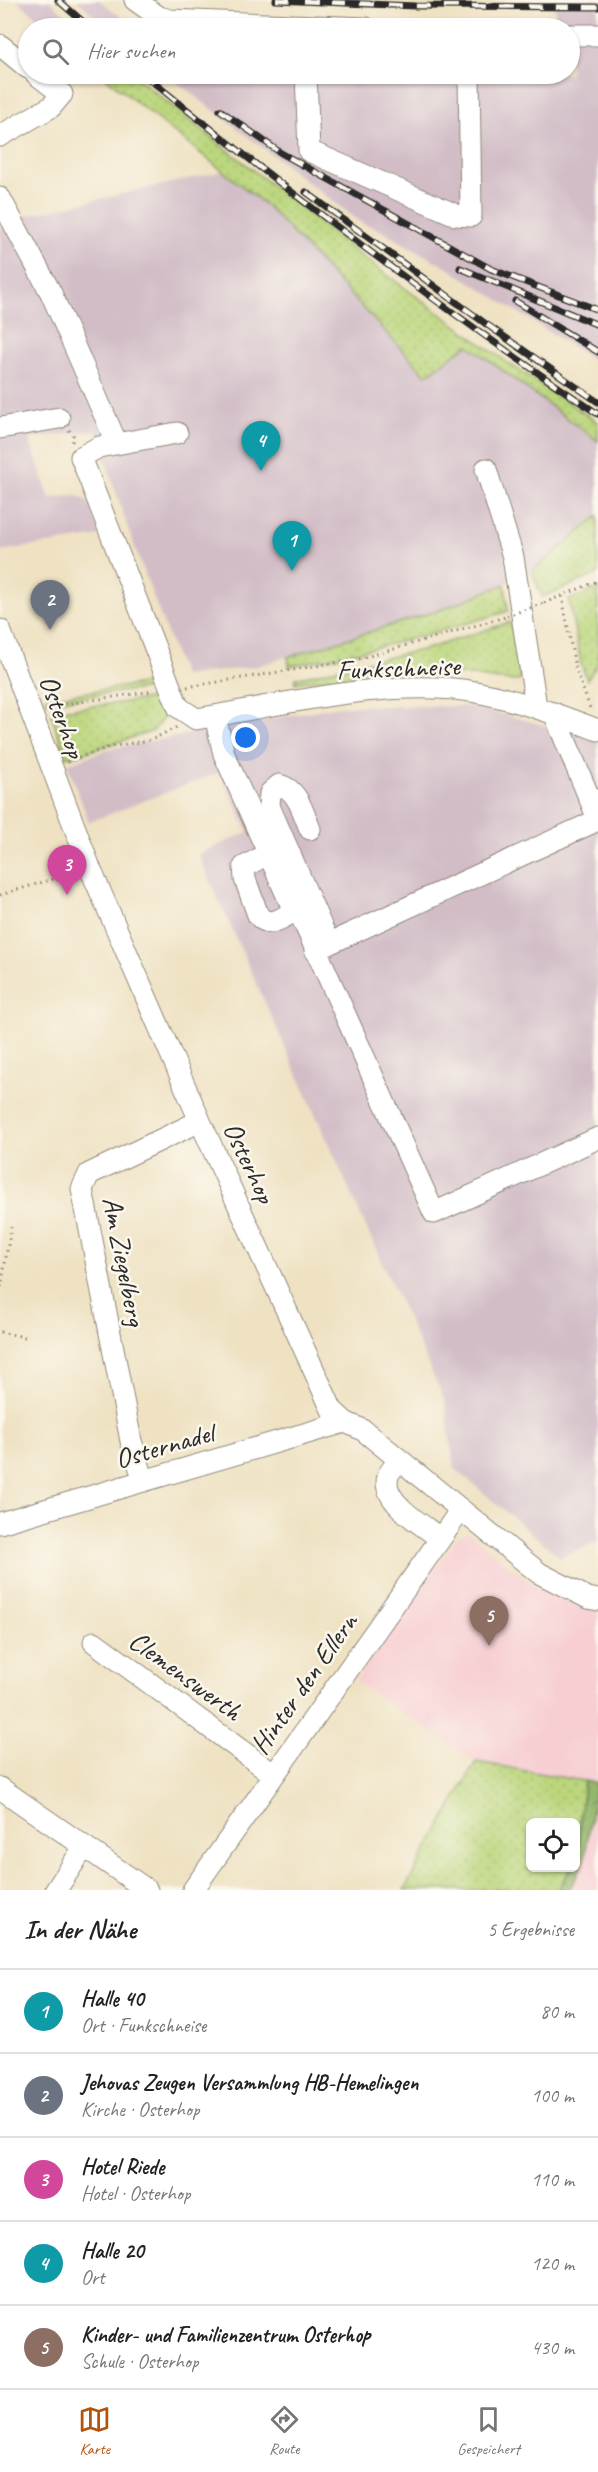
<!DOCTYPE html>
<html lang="de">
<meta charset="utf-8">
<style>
:root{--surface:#fff;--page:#f2f2f2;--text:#222;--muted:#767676;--line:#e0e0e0;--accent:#b45309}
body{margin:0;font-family:Caveat,sans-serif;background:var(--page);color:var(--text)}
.controls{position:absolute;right:18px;bottom:18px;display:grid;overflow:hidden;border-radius:9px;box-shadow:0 2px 4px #0004}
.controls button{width:54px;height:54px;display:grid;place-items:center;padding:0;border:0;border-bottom:2px solid var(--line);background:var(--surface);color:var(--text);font:30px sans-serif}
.you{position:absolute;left:246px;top:738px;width:21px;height:21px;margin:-15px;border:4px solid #fff;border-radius:50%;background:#1a73e8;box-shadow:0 0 0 9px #1a73e833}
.badge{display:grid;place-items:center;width:39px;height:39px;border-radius:50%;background:var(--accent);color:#fff;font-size:20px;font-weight:700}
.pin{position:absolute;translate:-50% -50px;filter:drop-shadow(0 2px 3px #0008)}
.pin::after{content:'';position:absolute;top:32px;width:21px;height:18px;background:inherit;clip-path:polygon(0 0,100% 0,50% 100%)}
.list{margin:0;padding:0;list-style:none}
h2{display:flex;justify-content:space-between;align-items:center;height:78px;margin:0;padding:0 24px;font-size:26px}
h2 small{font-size:20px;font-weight:400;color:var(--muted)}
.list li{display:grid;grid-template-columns:39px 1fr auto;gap:18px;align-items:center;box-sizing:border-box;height:84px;padding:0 24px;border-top:2px solid var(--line)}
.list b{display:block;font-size:22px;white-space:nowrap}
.list p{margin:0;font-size:20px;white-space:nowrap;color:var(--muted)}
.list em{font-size:20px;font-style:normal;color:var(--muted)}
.icon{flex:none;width:33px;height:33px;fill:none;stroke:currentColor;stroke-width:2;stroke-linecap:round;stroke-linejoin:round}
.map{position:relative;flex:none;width:598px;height:1890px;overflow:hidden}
.search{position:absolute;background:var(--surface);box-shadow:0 2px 4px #0004;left:18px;right:18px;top:18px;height:66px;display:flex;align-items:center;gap:15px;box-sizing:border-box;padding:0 21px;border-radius:33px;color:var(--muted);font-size:22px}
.sheet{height:498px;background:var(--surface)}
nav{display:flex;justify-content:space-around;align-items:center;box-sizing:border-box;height:84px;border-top:2px solid var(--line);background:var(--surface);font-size:16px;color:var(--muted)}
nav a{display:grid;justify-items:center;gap:3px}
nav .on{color:var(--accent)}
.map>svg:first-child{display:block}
</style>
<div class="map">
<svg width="598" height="1890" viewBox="0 0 598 1890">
<defs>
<pattern id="grass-dots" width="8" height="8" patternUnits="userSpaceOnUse" patternTransform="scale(1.5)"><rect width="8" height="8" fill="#bbd67c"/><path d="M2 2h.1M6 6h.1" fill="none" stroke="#a1b86b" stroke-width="1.8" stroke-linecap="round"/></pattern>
<pattern id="forest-crowns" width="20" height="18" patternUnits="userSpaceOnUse" patternTransform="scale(1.5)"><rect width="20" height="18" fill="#94b76c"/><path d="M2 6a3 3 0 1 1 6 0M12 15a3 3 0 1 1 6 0" fill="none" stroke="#799559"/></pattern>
</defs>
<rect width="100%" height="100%" fill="#fbf7ec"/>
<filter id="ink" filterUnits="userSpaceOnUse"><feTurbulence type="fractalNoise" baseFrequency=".0167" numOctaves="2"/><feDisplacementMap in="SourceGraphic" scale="12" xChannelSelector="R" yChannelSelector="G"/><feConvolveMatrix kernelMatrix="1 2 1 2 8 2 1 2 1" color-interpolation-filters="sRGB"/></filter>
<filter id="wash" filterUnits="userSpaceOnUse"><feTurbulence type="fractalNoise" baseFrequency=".008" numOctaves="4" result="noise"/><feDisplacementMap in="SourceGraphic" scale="24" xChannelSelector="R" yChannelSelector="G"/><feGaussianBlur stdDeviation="1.35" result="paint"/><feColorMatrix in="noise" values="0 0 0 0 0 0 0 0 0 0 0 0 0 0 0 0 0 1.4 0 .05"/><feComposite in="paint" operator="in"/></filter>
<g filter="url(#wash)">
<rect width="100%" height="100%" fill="#efe2c3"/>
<path fill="#f7cfd3" d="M469,1533L537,1588L573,1604L598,1612V1758L596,1783L598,1784V1890H569L584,1863L595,1783L476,1762L355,1681L459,1535Z"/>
<path fill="#d2bdc7" d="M17,0H49L80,28H49Z
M77,0H99L136,28H150H108Z
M555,0H598V363L453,271L376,228L363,224L166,74H570V28H555Z
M223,171L268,207L426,375L468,345L598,441V516L532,572L440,610L257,666L183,676L128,529L96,430L29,439L50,498L76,495L83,498L89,503L100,536L0,551V227L20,217Z
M339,706H471L547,726L598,718V1541L560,1557L454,1468L445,1402L198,854L248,832L220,772L89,822L67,764L109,749Z"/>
<path fill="url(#grass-dots)" stroke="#738054" stroke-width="1.5" d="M101,74H132L365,259L508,363L598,422V441L468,345L426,375L268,207Z
M598,516V574L542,597L532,572Z
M505,584L508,611C436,633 364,653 289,666L288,657L440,610Z
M598,588V663L587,680L581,664L569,600Z
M510,622L518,656L520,680C512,684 460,674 447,672C397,667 345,676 295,683L296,678L430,648Z
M156,682L158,687L47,702L46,698Z
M156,698L165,716L153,731L70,757L66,756L51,714L54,711Z
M476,1762L584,1781L576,1860V1822H530V1868H571L558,1890H404Z"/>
<path fill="url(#forest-crowns)" stroke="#60714c" stroke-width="1.5" d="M584,1781L596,1783L584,1863L569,1890H558L571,1868H576Z"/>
</g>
<g filter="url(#ink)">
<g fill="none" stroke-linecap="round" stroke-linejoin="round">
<g stroke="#8d8677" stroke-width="23">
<path id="minor" d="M135,0L159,17L170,20L366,28
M570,35H598
M0,45L28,68
M306,74L309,151L456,215L471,216L469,74
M0,136L51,107L62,94L36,74
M0,198L51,293L117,444
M0,428L59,418
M177,433L99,447L81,457L178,707L196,719C280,705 392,677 476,692C519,700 558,715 598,730
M486,469L513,557L536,706
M0,630L90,868L200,1121L332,1410L345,1422L363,1430L539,1573L588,1598L598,1600
M554,713L598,819
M215,716L224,754L294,911L301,916L434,1213L598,1138
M310,829C303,813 298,789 279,785L270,793L269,806L329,944
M269,853L244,867L245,879L258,915C268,929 283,918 294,911
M315,950L598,820
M399,1461C396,1465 390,1470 388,1476C380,1501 424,1526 440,1538
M144,1481L131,1441L82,1189L89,1174L200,1121
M0,1523L345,1422
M94,1642L273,1774
M0,1788L147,1890
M56,1890L84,1847
M193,1890L460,1511"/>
</g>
<path stroke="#8d8677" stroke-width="3" stroke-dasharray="1.5 4.5" stroke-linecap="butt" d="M69,430L73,435L72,443
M562,596L575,667L590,708
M544,603L598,581
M187,687L359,659L505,617
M47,707L153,691
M67,762L109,747L151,740L177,727
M0,895L73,873
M0,1293L11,1227
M0,1332L25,1337"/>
<use href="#minor" stroke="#fff" stroke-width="21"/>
<g stroke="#2b2b2b" stroke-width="7">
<path id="rail" d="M58,0L90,28
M276,0L415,6L598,7
M143,74C289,193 441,308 598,414
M220,110L281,153L491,269L598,310
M306,192L486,324L598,402
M460,268L598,325
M515,301L598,352"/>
</g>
<use href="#rail" stroke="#fbf7ec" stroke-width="4.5" stroke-dasharray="14" stroke-linecap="butt"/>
<path stroke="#8d8677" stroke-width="3" stroke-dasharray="1.5 4.5" stroke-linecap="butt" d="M507,616L544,603"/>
</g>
</g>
<g text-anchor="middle" stroke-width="5" stroke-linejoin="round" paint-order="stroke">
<g font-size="28" fill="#2b2b2b" stroke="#fbf7ec">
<text transform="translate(398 667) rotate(-2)" y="10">Funkschneise</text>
<text transform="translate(63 716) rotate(70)" y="10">Osterhop</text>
<text transform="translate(250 1162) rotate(65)" y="10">Osterhop</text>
<text transform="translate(125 1261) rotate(79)" y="10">Am Ziegelberg</text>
<text transform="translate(164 1445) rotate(-16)" y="10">Osternadel</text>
<text transform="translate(186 1675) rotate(36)" y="10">Clemenswerth</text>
<text transform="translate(303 1683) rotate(-55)" y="10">Hinter den Ellern</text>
</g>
</g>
</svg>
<div class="controls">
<button><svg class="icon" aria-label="locate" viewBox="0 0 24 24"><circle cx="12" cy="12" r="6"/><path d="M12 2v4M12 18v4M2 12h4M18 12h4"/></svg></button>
</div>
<div class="you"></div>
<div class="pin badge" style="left:292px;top:571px;background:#0f9aa8">1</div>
<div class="pin badge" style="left:50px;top:630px;background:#6b7280">2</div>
<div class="pin badge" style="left:67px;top:895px;background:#d1479c">3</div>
<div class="pin badge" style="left:261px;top:471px;background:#0f9aa8">4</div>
<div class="pin badge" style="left:489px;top:1646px;background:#8d6e63">5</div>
<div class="search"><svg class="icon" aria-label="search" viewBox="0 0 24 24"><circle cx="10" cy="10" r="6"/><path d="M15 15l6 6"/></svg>Hier suchen</div>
</div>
<section class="sheet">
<h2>In der Nähe<small>5 Ergebnisse</small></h2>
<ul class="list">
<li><span class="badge" style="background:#0f9aa8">1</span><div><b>Halle 40</b><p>Ort · Funkschneise</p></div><em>80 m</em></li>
<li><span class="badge" style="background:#6b7280">2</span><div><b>Jehovas Zeugen Versammlung HB-Hemelingen</b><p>Kirche · Osterhop</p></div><em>100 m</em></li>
<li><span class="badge" style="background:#d1479c">3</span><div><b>Hotel Riede</b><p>Hotel · Osterhop</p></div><em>110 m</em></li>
<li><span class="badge" style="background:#0f9aa8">4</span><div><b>Halle 20</b><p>Ort</p></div><em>120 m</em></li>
<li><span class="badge" style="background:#8d6e63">5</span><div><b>Kinder- und Familienzentrum Osterhop</b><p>Schule · Osterhop</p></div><em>430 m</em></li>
</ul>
</section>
<nav>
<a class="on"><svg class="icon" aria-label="map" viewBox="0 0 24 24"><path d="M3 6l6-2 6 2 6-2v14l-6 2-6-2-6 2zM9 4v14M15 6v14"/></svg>Karte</a>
<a><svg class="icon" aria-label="directions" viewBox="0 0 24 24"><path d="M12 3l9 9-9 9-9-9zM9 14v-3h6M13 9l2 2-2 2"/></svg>Route</a>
<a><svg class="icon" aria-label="saved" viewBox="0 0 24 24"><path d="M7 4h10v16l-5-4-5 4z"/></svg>Gespeichert</a>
</nav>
